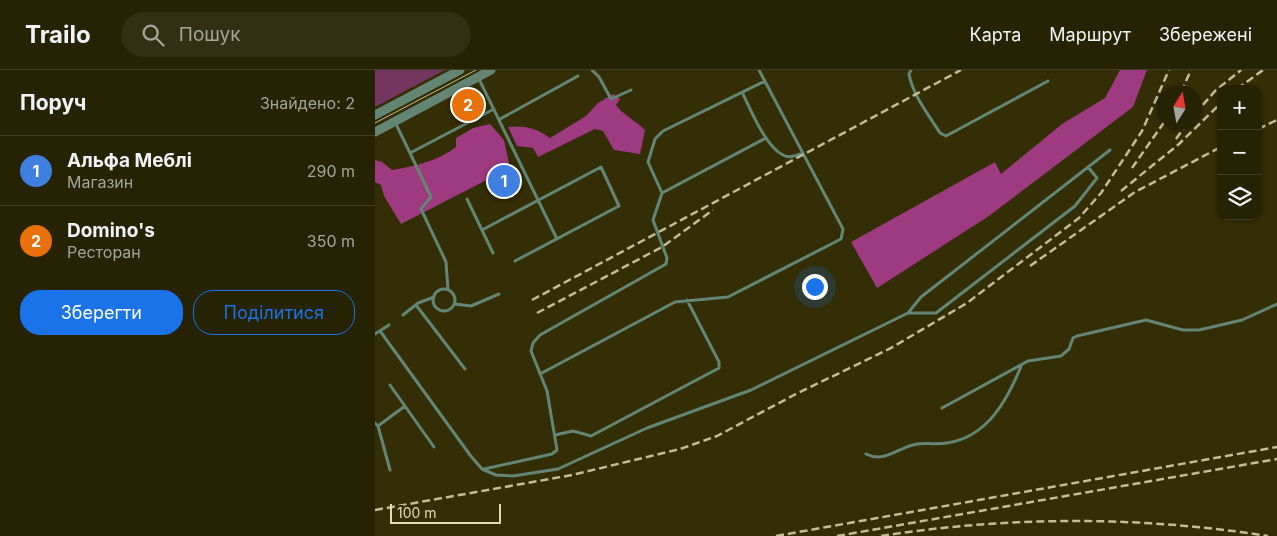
<!DOCTYPE html>
<html lang="uk">
<meta charset="utf-8">
<style>
:root{--surface:#262204;--page:#322f13;--text:#f1f3f6;--muted:#a4a49a;--line:#423f26;--accent:#1a73e8}
body{margin:0;font-family:Inter,sans-serif;background:var(--page);color:var(--text)}
.controls{position:absolute;right:15px;top:15px;display:grid;overflow:hidden;border-radius:10px;box-shadow:0 1px 4px #0004}
.controls button{width:45px;height:45px;display:grid;place-items:center;padding:0;border:0;border-bottom:1px solid var(--line);background:var(--surface);color:var(--text);font:25px sans-serif}
.compass{position:absolute;left:782px;top:15px;width:45px;height:45px;border-radius:50%;background:var(--surface);box-shadow:0 1px 4px #0004;rotate:11deg}
.scale{position:absolute;left:15px;bottom:12px;width:111px;box-sizing:border-box;padding-left:5px;border:2px solid #e0dcb7;border-top:0;font-size:14px;line-height:18px;white-space:nowrap;color:#e0dcb7;-webkit-text-stroke:4px #332e05;paint-order:stroke}
.you{position:absolute;left:439px;top:216px;width:18px;height:18px;margin:-12px;border:4px solid #fff;border-radius:50%;background:#1a73e8;box-shadow:0 0 0 8px #1a73e833}
.badge{display:grid;place-items:center;width:32px;height:32px;border-radius:50%;background:var(--accent);color:#fff;font-size:16px;font-weight:700}
.pin{position:absolute;translate:-50% -50%;border:2px solid #fff;box-shadow:0 1px 5px #0006}
.list{margin:0;padding:0;list-style:none}
h2{display:flex;justify-content:space-between;align-items:center;height:65px;margin:0;padding:0 20px;font-size:21px}
h2 small{font-size:16px;font-weight:400;color:var(--muted)}
.list li{display:grid;grid-template-columns:32px 1fr auto;gap:15px;align-items:center;box-sizing:border-box;height:70px;padding:0 20px;border-top:1px solid var(--line)}
.list b{display:block;font-size:19px;white-space:nowrap}
.list p{margin:0;font-size:16px;white-space:nowrap;color:var(--muted)}
.list em{font-size:16px;font-style:normal;color:var(--muted)}
.actions{display:flex;gap:10px;padding:15px 20px}
.actions a{flex:1;padding:11px 0;border:1px solid var(--accent);border-radius:20px;text-align:center;font-size:18px;color:var(--accent)}
.actions .main{background:var(--accent);color:#fff}
.icon{flex:none;width:28px;height:28px;fill:none;stroke:currentColor;stroke-width:2;stroke-linecap:round;stroke-linejoin:round}
.map{position:relative;flex:none;width:902px;height:466px;overflow:hidden}
header{display:flex;align-items:center;gap:30px;box-sizing:border-box;height:70px;padding:0 25px;background:var(--surface);border-bottom:1px solid var(--line)}
header strong{font-size:24px}
nav{display:flex;gap:28px;margin-inline-start:auto;font-size:18px}
.search{width:350px;height:45px;background:var(--page);display:flex;align-items:center;gap:12px;box-sizing:border-box;padding:0 18px;border-radius:28px;color:var(--muted);font-size:19px}
main{display:flex}
aside{flex:1;background:var(--surface)}
.map>svg:first-child{display:block}
</style>
<header>
<strong>Trailo</strong>
<div class="search"><svg class="icon" aria-label="search" viewBox="0 0 24 24"><circle cx="10" cy="10" r="6"/><path d="M15 15l6 6"/></svg>Пошук</div>
<nav><a>Карта</a><a>Маршрут</a><a>Збережені</a></nav>
</header>
<main>
<aside>
<h2>Поруч<small>Знайдено: 2</small></h2>
<ul class="list">
<li><span class="badge" style="background:#3f7fe0">1</span><div><b>Альфа Меблі</b><p>Магазин</p></div><em>290 m</em></li>
<li><span class="badge" style="background:#e8710a">2</span><div><b>Domino's</b><p>Ресторан</p></div><em>350 m</em></li>
</ul>
<div class="actions"><a class="main">Зберегти</a><a>Поділитися</a></div>
</aside>
<div class="map">
<svg width="902" height="466" viewBox="0 0 902 466">
<rect width="100%" height="100%" fill="#332e05"/>
<path fill="#74365f" d="M0,0H70L0,37Z"/>
<path fill="#9e3a7f" d="M745,0H772L758,37L614,146L502,218L476,172L620,92L626,104L687,54L730,28Z
M238,24L245,29L241,35C246,43 262,52 270,60L265,84L239,80L228,61L220,59L163,87L158,78L142,76L133,57C150,55 161,58 175,68L211,46L223,33Z
M115,54L129,70L135,98L26,154L9,126L6,115L0,112V90L7,92L17,100C40,96 63,91 81,77V68L98,58Z"/>
<g fill="none" stroke-linecap="round" stroke-linejoin="round">
<path stroke="#658574" stroke-width="3" d="M217,0L224,7L236,29L256,20
M536,0L534,4C538,26 554,45 565,63L571,66L673,11
M103,7L182,169
M367,22C376,40 390,76 408,85C415,89 422,85 428,83
M125,49L203,6
M20,52L35,83L119,39
M35,83L56,127L46,139L71,192L73,220
M287,123L391,68
M92,129L118,183
M107,160L226,97L244,136L140,191
M58 230a11 11 0 1 1 22 0a11 11 0 1 1-22 0Z
M80,234L96,236L124,224
M41,235L90,299
M534,243H561L700,136L722,108L713,97
M28,245L43,233L59,227
M5,261L95,385L107,399L121,405L138,406L183,399L272,358L376,320L533,243L546,227L735,80
M0,264L14,255
M165,304L300,232L353,227L466,169L468,159L384,0
M15,315L59,377
M567,338L653,291L686,286L694,279L698,268L702,266L771,250L808,260H824L867,250L902,234
M0,353L3,356L30,336
M3,356L15,400
M180,365L198,361L216,366L344,298V292L312,230
M491,384C509,393 521,379 538,375C549,372 561,375 572,373C613,367 633,329 647,294
M109,399L177,384L182,380L172,321L156,281L158,273L165,265L291,194L292,188L278,150L287,123L273,92L280,69L288,61L390,11"/>
<path stroke="#658574" stroke-width="9" d="M0,45L85,0
M0,62L116,0"/>
<path stroke="#c1bd97" stroke-width="1" d="M0,53L101,0"/>
<path stroke="#c1bd97" stroke-width="2.5" stroke-dasharray="8 4" stroke-linecap="butt" d="M862,19L888,0
M806,22L816,0
M820,44L840,21L866,0
M883,59L902,50
M801,69L813,52
M757,98L790,51
M746,121L804,74L846,33
M655,196L760,122L846,77
M157,230L586,0
M162,243L287,177L338,140
M0,440L197,405L305,379L342,366L421,324L516,278L592,233L704,148L726,123L767,61L794,0
M401,466L902,377
M462,466L902,389
M506,466C634,446 765,446 893,466"/>
</g>
</svg>
<div class="controls">
<button>+</button>
<button>−</button>
<button><svg class="icon" aria-label="layers" viewBox="0 0 24 24"><path d="M12 4l9 5-9 5-9-5zM3 14l9 5 9-5"/></svg></button>
</div>
<svg class="compass" viewBox="-18 -18 36 36"><path d="M0-13l5 13h-10z" fill="#e53935"/><path d="M0 13l5-13h-10z" fill="#a4a49a"/></svg>
<div class="scale">100 m</div>
<div class="you"></div>
<div class="pin badge" style="left:129px;top:111px;background:#3f7fe0">1</div>
<div class="pin badge" style="left:93px;top:35px;background:#e8710a">2</div>
</div>
</main>
